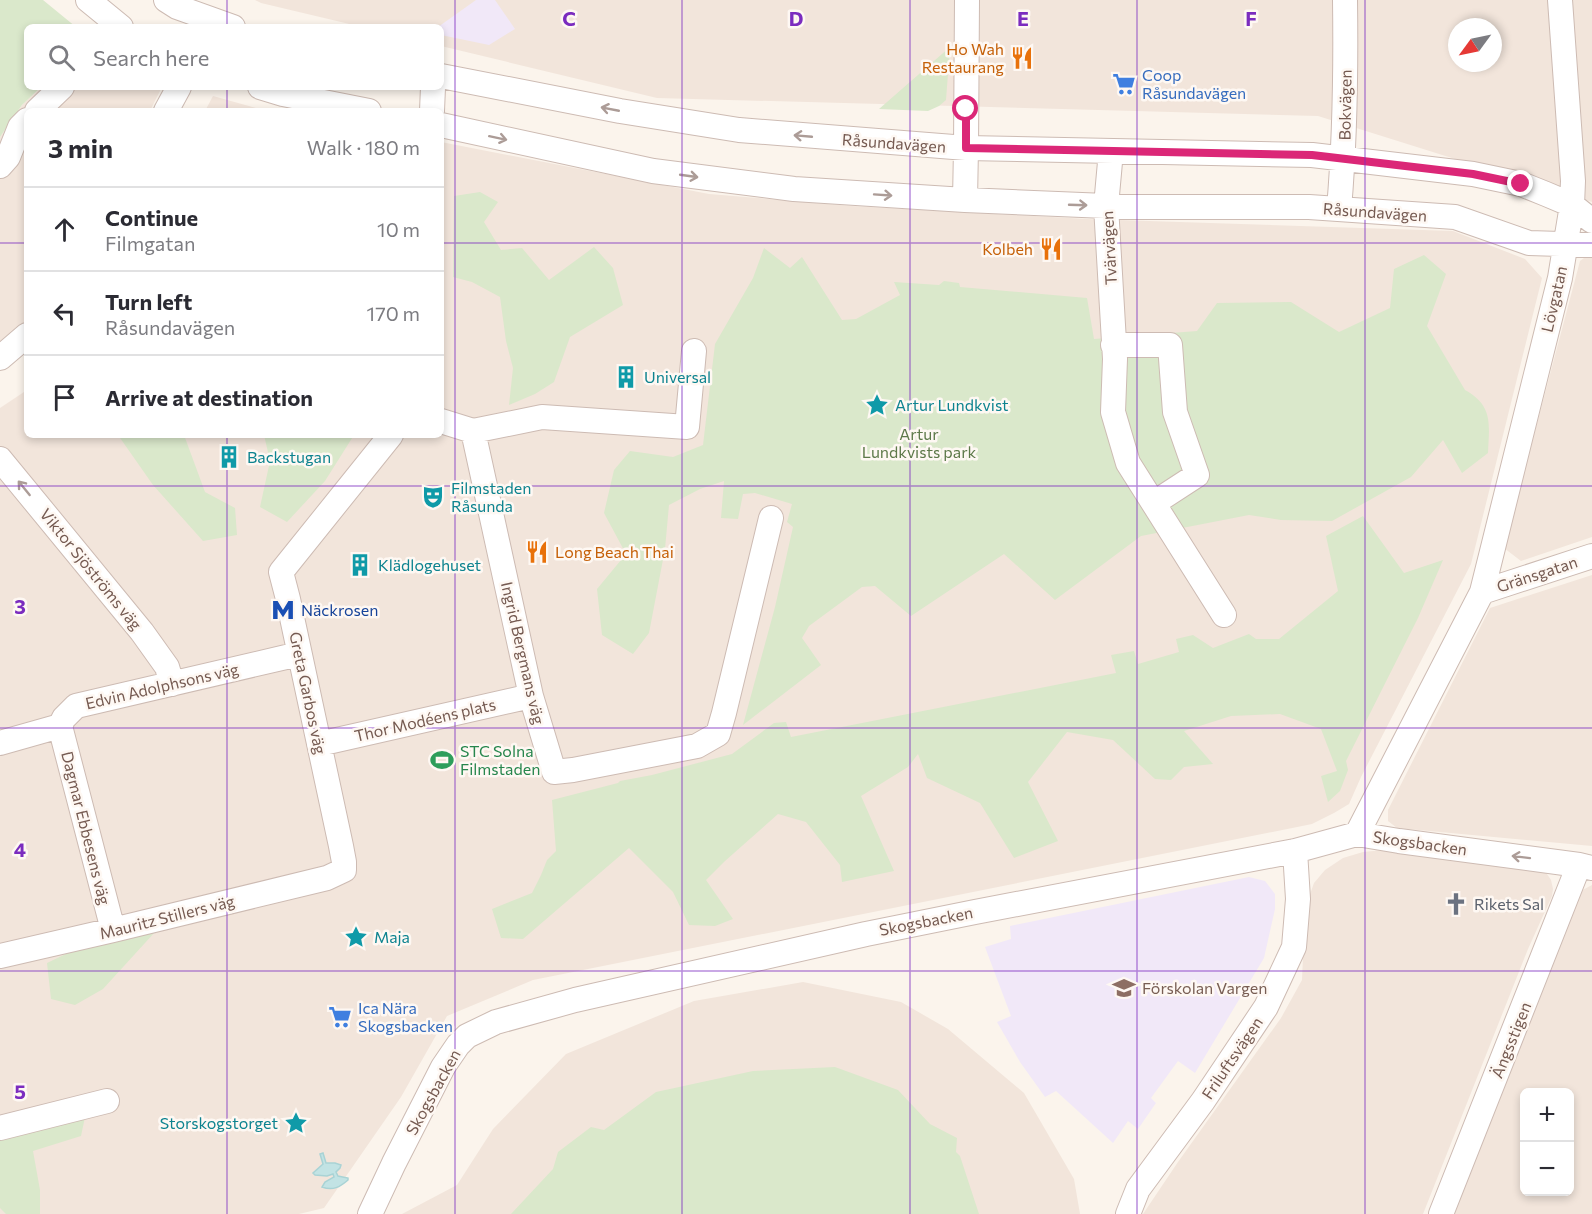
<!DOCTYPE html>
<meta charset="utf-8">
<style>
:root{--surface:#fff;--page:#f2f2f3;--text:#2b2b33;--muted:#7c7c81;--line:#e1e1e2}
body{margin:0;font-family:Commissioner,sans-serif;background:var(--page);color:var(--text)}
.controls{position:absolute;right:18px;bottom:18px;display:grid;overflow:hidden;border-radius:9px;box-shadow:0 3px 9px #0003}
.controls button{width:54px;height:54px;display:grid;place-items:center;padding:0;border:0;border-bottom:2px solid var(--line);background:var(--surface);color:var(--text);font:30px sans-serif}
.compass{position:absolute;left:1448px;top:18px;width:54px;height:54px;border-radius:50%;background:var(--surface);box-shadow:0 3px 9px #0003;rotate:237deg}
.stop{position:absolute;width:18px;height:18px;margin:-14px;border:4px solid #db2777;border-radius:50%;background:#fff}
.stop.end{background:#db2777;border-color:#fff;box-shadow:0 2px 6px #0008}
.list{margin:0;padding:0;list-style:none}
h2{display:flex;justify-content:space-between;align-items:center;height:78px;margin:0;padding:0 24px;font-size:26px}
h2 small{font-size:20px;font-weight:400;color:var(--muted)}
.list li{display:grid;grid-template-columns:39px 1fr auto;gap:18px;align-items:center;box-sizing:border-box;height:84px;padding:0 24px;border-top:2px solid var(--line)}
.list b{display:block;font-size:22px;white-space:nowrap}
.list p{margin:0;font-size:20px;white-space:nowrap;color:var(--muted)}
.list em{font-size:20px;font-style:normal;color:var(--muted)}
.icon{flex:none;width:33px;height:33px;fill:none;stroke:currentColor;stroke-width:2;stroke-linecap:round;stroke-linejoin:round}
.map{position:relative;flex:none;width:1592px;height:1214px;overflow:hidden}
.search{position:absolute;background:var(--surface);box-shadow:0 3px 9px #0003;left:24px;top:24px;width:420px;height:66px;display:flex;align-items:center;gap:15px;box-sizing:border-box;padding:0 21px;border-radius:9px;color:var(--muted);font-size:22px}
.panel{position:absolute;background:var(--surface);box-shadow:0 3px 9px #0003;left:24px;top:108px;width:420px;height:330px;border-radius:9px}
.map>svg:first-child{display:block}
</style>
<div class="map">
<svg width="1592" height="1214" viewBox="0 0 1592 1214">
<rect width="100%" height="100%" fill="#fbf4ec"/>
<path fill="#f2e5db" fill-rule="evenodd" d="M255,0H1592V202L1318,116L657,98L441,46V27H362L261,3ZM1457,27H1493V63H1457Z
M41,87H162L150,111H27V324L0,347V137L22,105Z
M213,96L267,111H205Z
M441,142L709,194L852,206L1087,219L1453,231L1525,259L1542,278L1471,564L1361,777L1349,804L1334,813L1312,824L533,980L447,1016L401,1097L324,1208L299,1214H0V408L27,390V435H441Z
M1592,252V537L1521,561L1504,548L1580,261Z
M1592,575V846L1397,828L1388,821V810L1490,608Z
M1394,849L1545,871L1551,880L1553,889L1552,896L1528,949L1423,1214H1143L1178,1162L1281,1018L1302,980L1305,908L1314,883L1325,870L1343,858L1363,852Z
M1592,885V1214H1449L1577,893ZM1524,1092H1570V1192H1524Z
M803,982L901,1002L948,1029L1024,1093L1074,1179L1080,1214H402L457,1185L493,1129L566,1054L694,1001Z"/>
<path fill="#f1e8f8" d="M476,0H495L515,29L489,45L441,35V27H438Z
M1249,877L1265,881L1275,894V909L1264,958L1195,1073L1178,1061L1151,1098L1156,1103L1138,1129L1128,1121L1113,1143L1056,1091L1045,1097L1020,1062L997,1022L1011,1016L985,947L1011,939L1010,926Z"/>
<path fill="#dae8cb" d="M0,0H43L76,27H27V87H41L22,105L0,137Z
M950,47L946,100L939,106L928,111L879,109Z
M480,192L498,202L484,222L501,250L522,248L549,280L594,247L613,268L623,305L570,337L554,382L535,394L509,405L513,368L506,341L500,297L472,282L453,277L454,196Z
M764,248L790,268L802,257L842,320L856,319L900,295L894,282L939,285L944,281L959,283L960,287L1087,298L1094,339L1197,331L1217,303L1291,302L1339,332L1390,308L1394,269L1424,255L1446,274L1427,326L1465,390C1494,406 1489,425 1488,453L1462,473L1443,440L1411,477L1332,521L1281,520L1249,515L1141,536L1055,600L1004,554L911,616L875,586L862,587L809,626L802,638L821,665L743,725L775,607L793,527L787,522L792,504L755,493L743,494L738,519L721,518L724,481L700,489L669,505L665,549L649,633L633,654L602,635L597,589L626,554L604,513L614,470L630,451L673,457L703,445L715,344L753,278Z
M118,435H184L205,492L235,508L237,535L203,541L153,485Z
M264,435H354L325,481L287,522L260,507L270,461Z
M1363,516L1404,573L1443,560L1418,618L1346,761L1348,770L1340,791L1328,802L1321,776L1337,771L1321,729L1280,714L1231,716L1184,731L1213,764L1184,767L1171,780L1155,779L1113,740L1067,732L1028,782L1058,841L1014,858L980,803L927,778L918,754L908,767L861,796L894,871L842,882L840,865L806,822L778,814L725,861L706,880L733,919L715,926L689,925L673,892L629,848L523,939L501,938L492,909L532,893L541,875L547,860L556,851L552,800L618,783L620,781L652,775L732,754L774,723L786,722L791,737L1116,673L1111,655L1134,651L1138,664L1179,652L1176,639L1193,635L1213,648L1249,634L1256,639H1279L1338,591L1326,536Z
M155,932L103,989L75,1005L51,999L47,963L70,952Z
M835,1067L898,1090L930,1124L957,1138L956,1152L960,1156L979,1214H511L553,1169L558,1152L591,1127L604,1130L656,1092L753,1071Z
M85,1117L81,1136L33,1151L40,1190V1214H6L0,1208V1139Z"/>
<path fill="#c2e3e4" stroke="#a9d3d5" stroke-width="1.5" d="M323,1153L326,1163H335L341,1165L340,1168L336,1172L338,1176L348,1178V1180C340,1187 333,1191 322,1187L325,1182L334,1177L333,1174L327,1176L315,1175L313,1173L323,1164L320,1154Z"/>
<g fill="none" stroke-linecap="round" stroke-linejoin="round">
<g stroke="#cdbbb3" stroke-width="26">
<path id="minor" d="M88,0L121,27
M166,0L177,7L233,27
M441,76L620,111L739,130L966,148L1312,155L1473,174L1521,184L1546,194L1572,205L1592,221
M260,87L283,94L369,111
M37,111L62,87
M166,111L179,87
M432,111L433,87
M441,125L653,171L794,189L965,200L1130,207H1309L1455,217L1529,243L1592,245
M1111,151L1106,206L1115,359L1113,412L1128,463L1224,615
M0,166L8,157L20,127L27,120
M965,200L966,148L967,0
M1339,209C1345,139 1346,70 1345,0
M1113,345H1170L1175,412L1197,475L1154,503
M0,358L27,335
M441,421L473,431L542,417L687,427L694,351
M473,431L531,696L554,772L573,770L697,746L718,734L724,713L771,518
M0,459L142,632L167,667L172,684
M1482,592L1592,556
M60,726L113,930
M0,743L60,726L64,718L76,706L299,654
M319,744L531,696
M1357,834L1482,592L1560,278L1572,205L1573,181L1560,0
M0,956L113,930L327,878L344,870V862L341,846L288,599L281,572L391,435
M0,1128L107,1101
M370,1214L394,1163L443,1067L458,1045L467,1036L496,1022L575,1000L866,934L975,912L1295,851L1357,834L1399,841L1579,865L1592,868
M1128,1214L1138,1189L1203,1101L1266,1007L1294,947L1298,899L1295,851
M1441,1214L1579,865"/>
</g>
<use href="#minor" stroke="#fff" stroke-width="24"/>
</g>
<defs><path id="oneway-shaft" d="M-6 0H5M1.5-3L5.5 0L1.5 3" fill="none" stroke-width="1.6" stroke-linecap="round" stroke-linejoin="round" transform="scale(1.5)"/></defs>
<g stroke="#ac9c97">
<use href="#oneway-shaft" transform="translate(610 109) rotate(-169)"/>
<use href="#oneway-shaft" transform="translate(803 136) rotate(-175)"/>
<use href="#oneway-shaft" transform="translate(498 138) rotate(12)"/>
<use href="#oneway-shaft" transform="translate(689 176) rotate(8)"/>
<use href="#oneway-shaft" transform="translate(883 195) rotate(4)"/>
<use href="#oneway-shaft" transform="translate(1078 205) rotate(2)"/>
<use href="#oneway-shaft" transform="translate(24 488) rotate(-129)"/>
<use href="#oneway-shaft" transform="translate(1521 857) rotate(-173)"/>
</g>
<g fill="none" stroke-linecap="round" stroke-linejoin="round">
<path stroke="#db2777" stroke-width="8" d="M966,109V148L1312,155L1473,174L1521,184"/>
</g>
<path fill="none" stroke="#7b2cbf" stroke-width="1.5" stroke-opacity="0.55" d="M227,0V27M455,0V1214M682,0V1214M910,0V1214M1137,0V1214M1365,0V1214M227,87V111M0,243H27M441,243H1592M227,435V1214M0,486H1592M0,728H1592M0,971H1592"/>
<defs>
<g id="restaurant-bare" transform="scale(1.8)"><path d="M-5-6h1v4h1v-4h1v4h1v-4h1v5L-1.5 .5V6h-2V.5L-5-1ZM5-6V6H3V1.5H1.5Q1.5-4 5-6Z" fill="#e8710a" stroke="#fef8f3" stroke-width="2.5" paint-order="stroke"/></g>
<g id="supermarket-bare" transform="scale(1.8)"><path d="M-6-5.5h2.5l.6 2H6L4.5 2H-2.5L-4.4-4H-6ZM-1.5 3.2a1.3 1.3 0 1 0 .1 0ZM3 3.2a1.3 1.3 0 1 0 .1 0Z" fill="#3f7fe0" stroke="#fef8f3" stroke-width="2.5" paint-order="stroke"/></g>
<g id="building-bare" transform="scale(1.8)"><path d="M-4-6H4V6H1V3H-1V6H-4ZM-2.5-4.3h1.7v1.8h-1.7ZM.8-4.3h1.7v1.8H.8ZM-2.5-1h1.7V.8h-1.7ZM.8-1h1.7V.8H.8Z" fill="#0f9aa8" stroke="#fef8f3" stroke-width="2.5" paint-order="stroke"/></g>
<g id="sight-bare" transform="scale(1.8)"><path d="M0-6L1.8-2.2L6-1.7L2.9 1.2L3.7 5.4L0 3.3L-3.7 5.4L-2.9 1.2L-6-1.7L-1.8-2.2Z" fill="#0f9aa8" stroke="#fef8f3" stroke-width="2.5" paint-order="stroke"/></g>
<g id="theatre-bare" transform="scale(1.8)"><path d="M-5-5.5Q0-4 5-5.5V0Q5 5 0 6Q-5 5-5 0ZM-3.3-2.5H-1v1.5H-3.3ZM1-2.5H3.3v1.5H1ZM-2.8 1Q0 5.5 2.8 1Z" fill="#0f9aa8" stroke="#fef8f3" stroke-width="2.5" paint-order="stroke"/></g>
<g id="metro-bare" transform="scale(1.8)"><path d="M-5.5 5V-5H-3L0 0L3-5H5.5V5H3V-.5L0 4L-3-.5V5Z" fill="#1a4fb4" stroke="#fef8f3" stroke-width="2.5" paint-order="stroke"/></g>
<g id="stadium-bare" transform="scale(1.8)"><path d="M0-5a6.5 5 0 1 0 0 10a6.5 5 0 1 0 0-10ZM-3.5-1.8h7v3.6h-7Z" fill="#2e9e5b" stroke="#fef8f3" stroke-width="2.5" paint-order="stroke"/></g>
<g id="church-bare" transform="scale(1.8)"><path d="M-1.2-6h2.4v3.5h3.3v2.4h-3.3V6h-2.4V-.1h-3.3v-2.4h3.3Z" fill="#6b7280" stroke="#fef8f3" stroke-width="2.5" paint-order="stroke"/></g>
<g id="school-bare" transform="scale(1.8)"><path d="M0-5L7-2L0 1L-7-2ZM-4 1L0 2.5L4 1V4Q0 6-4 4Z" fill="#8d6e63" stroke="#fef8f3" stroke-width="2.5" paint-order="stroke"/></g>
</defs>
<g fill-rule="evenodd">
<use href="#restaurant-bare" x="1022" y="58"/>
<use href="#supermarket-bare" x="1124" y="84"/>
<use href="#restaurant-bare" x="1051" y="249"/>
<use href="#building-bare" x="626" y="377"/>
<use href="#sight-bare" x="877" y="405"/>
<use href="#building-bare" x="229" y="457"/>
<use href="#theatre-bare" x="433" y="497"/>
<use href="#restaurant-bare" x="537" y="552"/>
<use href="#building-bare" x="360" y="565"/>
<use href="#metro-bare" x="283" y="610"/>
<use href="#stadium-bare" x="442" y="760"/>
<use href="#church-bare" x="1456" y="904"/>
<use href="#sight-bare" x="356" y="937"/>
<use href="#school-bare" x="1124" y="988"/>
<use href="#supermarket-bare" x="340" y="1017"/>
<use href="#sight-bare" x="296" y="1123"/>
</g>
<g text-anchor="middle" stroke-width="5" stroke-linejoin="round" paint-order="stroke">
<g font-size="16" fill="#c56008" stroke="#fef8f3" text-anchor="end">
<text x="1004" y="55">Ho Wah<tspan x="1004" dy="18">Restaurang</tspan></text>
<text x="1033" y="255">Kolbeh</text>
<text x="555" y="558" text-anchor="start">Long Beach Thai</text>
</g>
<g font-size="16" fill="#366cbe" stroke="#fef8f3" text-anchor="start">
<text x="1142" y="81">Coop<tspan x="1142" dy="18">Råsundavägen</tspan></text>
<text x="358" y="1014">Ica Nära<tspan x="358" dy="18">Skogsbacken</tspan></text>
</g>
<g font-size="16" fill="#755a51" stroke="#fef8f3">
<text transform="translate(1345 105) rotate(-89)" y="6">Bokvägen</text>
<text transform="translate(894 143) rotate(4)" y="6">Råsundavägen</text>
<text transform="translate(1375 212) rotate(4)" y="6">Råsundavägen</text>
<text transform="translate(1109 248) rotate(-93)" y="6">Tvärvägen</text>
<text transform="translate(1554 299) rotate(-77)" y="6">Lövgatan</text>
<text transform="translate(91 569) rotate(51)" y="6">Viktor Sjöströms väg</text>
<text transform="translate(1537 574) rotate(-18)" y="6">Gränsgatan</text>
<text transform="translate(523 653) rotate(77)" y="6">Ingrid Bergmans väg</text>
<text transform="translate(162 686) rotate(-13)" y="6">Edvin Adolphsons väg</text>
<text transform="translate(308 693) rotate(78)" y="6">Greta Garbos väg</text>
<text transform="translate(425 720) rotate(-13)" y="6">Thor Modéens plats</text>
<text transform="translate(86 828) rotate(76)" y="6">Dagmar Ebbesens väg</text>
<text transform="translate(1420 843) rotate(8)" y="6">Skogsbacken</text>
<text transform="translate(167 917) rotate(-14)" y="6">Mauritz Stillers väg</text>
<text transform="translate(926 921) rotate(-11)" y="6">Skogsbacken</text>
<text transform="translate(1511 1040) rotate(-68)" y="6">Ängsstigen</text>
<text transform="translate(1232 1058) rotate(-56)" y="6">Friluftsvägen</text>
<text transform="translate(433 1092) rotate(-61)" y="6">Skogsbacken</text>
</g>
<g font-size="16" fill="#0d838f" stroke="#fef8f3" text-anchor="start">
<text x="644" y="383">Universal</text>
<text x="895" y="411">Artur Lundkvist</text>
<text x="247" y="463">Backstugan</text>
<text x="451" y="494">Filmstaden<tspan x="451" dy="18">Råsunda</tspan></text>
<text x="378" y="571">Klädlogehuset</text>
<text x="374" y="943">Maja</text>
<text x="278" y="1129" text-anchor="end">Storskogstorget</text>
</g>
<g font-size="16" fill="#5d7949" stroke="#fef8f3">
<text x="919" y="440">Artur<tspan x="919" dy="18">Lundkvists park</tspan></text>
</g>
<g font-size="16" fill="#164399" stroke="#fef8f3" text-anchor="start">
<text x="301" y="616">Näckrosen</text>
</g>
<g font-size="16" fill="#27864d" stroke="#fef8f3" text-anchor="start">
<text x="460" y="757">STC Solna<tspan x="460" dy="18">Filmstaden</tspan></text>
</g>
<g font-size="16" fill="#5b616d" stroke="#fef8f3" text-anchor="start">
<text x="1474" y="910">Rikets Sal</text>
</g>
<g font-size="16" fill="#785e54" stroke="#fef8f3" text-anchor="start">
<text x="1142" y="994">Förskolan Vargen</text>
</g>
</g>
<g font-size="20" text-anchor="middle" font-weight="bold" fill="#7b2cbf" stroke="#fef8f3" stroke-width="5" stroke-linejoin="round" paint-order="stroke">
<text x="569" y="26">C</text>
<text x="796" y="26">D</text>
<text x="1023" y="26">E</text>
<text x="1251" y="26">F</text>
<text x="20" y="614">3</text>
<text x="20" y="857">4</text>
<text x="20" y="1099">5</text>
</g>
</svg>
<div class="controls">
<button>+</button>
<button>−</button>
</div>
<svg class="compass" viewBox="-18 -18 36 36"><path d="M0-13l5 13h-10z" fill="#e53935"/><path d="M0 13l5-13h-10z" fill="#7c7c81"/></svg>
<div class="stop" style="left:966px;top:109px"></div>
<div class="stop end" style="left:1521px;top:184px"></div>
<div class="search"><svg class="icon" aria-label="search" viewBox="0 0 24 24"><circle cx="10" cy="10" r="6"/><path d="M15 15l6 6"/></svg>Search here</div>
<section class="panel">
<h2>3 min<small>Walk · 180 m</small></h2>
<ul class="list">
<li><svg class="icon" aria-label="ahead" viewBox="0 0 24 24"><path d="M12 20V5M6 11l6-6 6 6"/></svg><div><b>Continue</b><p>Filmgatan</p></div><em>10 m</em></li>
<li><svg class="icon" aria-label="left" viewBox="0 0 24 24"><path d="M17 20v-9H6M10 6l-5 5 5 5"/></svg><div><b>Turn left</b><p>Råsundavägen</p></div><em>170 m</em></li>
<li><svg class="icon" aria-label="arrive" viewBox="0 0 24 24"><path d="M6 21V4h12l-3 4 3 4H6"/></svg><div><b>Arrive at destination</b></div></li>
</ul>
</section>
</div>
